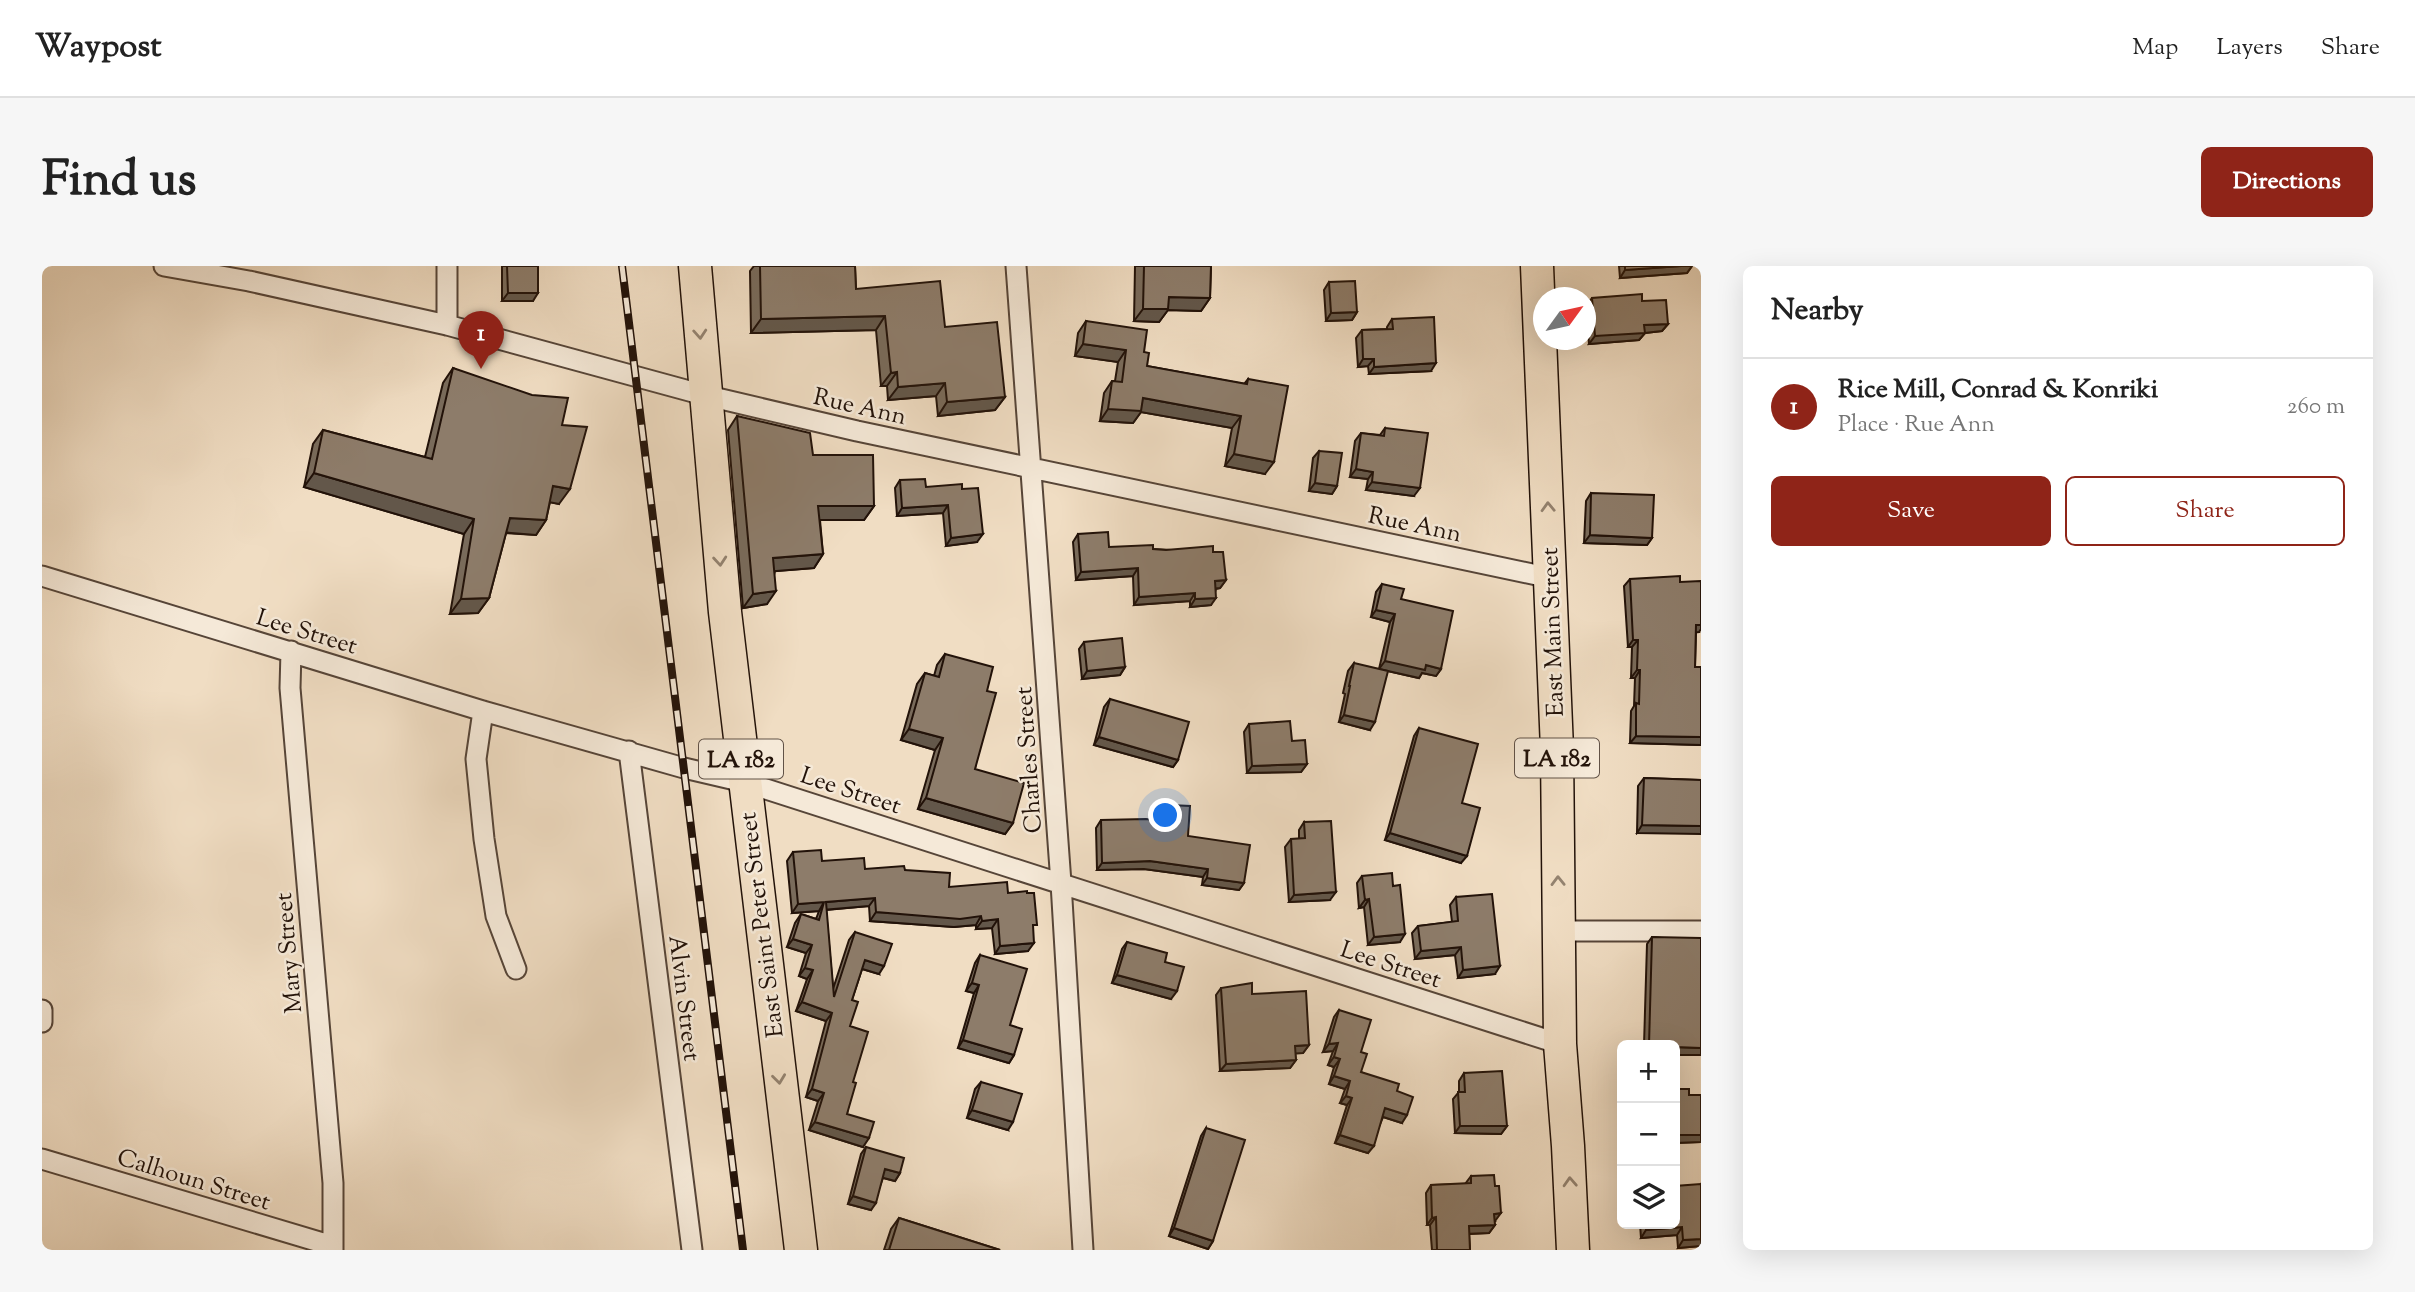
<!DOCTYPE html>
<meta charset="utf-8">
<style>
:root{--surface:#fff;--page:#f6f6f6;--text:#222;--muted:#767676;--line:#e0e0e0;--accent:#8f2418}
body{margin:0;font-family:"Sorts Mill Goudy",serif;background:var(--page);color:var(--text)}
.controls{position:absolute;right:21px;bottom:21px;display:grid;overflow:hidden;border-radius:10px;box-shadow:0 7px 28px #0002}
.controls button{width:63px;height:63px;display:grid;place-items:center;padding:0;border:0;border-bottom:2px solid var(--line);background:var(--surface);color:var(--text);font:35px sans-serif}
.compass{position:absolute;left:1491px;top:21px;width:63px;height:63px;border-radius:50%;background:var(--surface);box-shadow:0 7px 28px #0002;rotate:57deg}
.you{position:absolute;left:1124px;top:550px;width:24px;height:24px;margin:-18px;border:5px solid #fff;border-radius:50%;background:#1a73e8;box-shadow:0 0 0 10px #1a73e833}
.badge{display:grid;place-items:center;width:46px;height:46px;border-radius:50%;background:var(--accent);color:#fff;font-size:23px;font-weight:700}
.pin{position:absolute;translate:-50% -58px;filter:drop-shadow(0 2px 4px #0008)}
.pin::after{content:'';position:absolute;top:37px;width:24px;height:21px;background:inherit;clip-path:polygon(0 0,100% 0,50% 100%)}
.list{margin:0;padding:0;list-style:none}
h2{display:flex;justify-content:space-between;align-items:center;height:91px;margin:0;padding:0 28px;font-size:30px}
h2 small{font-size:23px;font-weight:400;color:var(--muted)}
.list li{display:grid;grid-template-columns:46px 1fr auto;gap:21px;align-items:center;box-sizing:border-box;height:98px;padding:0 28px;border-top:2px solid var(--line)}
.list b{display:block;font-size:26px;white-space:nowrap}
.list p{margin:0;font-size:23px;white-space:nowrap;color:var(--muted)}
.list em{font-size:23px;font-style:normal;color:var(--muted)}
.actions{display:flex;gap:14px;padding:21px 28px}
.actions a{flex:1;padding:16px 0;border:2px solid var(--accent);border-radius:10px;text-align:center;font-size:24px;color:var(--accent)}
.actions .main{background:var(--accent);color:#fff}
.icon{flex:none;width:38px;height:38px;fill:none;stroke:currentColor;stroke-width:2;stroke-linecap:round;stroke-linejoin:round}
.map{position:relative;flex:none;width:1659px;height:984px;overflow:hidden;border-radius:10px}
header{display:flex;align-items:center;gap:42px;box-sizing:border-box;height:98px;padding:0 35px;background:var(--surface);border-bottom:2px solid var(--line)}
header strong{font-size:33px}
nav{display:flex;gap:38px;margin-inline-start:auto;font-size:24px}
.intro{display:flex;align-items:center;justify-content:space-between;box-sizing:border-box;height:168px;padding:0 42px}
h1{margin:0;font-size:49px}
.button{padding:18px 32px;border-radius:10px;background:var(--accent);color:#fff;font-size:24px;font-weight:700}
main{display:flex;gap:42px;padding:0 42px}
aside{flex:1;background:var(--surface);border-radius:10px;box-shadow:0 7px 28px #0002}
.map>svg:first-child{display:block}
</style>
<header>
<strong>Waypost</strong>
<nav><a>Map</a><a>Layers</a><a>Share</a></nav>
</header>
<div class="intro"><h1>Find us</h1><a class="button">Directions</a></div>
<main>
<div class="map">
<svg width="1659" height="984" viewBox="0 0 1659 984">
<rect width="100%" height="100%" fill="#f0ddc3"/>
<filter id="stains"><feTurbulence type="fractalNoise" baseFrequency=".00286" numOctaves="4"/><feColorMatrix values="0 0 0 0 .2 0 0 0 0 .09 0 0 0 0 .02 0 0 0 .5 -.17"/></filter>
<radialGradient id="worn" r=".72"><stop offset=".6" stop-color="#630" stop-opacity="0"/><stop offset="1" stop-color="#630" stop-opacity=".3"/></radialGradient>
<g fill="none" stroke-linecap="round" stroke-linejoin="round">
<g stroke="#564538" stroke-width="23">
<path id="street" d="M122,0L207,15L405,59L662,129L815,165L1509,312
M974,0L1019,617L1041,984
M405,59V0
M0,310L441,445L642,502L702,516L1518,778
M249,385L248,422L291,917V984
M441,445L434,493L442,573L454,650L474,703
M587,485L650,984
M1517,665H1659
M0,744V756
M0,893L291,980"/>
</g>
<g stroke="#221209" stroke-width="35">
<path id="primary" d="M653,0L683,346L759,984
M1495,0L1515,483L1518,778L1526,880L1531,984"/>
</g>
<use href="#street" stroke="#f5e9d8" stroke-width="19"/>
<use href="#primary" stroke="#f0ddc3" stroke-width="32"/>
<g stroke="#221209" stroke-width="8">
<path id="rail" d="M580,0L701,984"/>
</g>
<use href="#rail" stroke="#f5e9d8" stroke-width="5" stroke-dasharray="16" stroke-linecap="butt"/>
</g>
<path fill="#796b5b" stroke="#221209" stroke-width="2" d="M460,0H496L491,35H460Z
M712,0H813L814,23L903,61L963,131L953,144L896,150L894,130L846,134L845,120H839L834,64L709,67L708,5Z
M1093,0H1169L1168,32L1159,45L1126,44L1117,56L1092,55Z
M1577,0H1650L1645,7L1578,12Z
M1287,16L1315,46L1310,54L1284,55L1282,24Z
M1550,32L1600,35L1626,58L1620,65L1603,67L1597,74L1547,78L1544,40Z
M1350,53L1389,105L1327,108L1326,100L1316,101L1314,72L1320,64L1345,63V61Z
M1044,55L1102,86L1105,100L1202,118L1206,113L1223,208L1183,200L1190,162L1099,146L1091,157L1058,155L1062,127L1070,115H1073L1076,96L1033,90L1036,67Z
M411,102L520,159L517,238L508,236L504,254L494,269L464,267L447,332L436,347L408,348L422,268L262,221L271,178L281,164L383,191L401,117Z
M695,150L771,189L832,240L822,254H778L781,288L772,302L733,305L725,338L701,342L686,164Z
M1343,162L1372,230L1324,224L1326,213L1308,211L1313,175L1319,167L1338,169Z
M1277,185L1295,220L1290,228L1267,225L1271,192Z
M858,214L884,221L920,223L935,276L904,280L901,247L855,250L853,222Z
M1549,227L1610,272L1605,279L1542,277L1544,235Z
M1036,268L1067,281L1171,286L1184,314L1178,322L1174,323L1169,339L1148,341V335L1092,339L1091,310L1034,314L1031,276Z
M1588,313L1638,316L1657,366H1654L1653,401H1659V479L1588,477L1589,445L1592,440L1593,412H1589L1590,381H1586L1582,320Z
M1340,318L1359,333L1399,403L1394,410L1380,407L1377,412L1337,403L1348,356L1329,351L1334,326Z
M1042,376L1083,401L1078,409L1040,413L1037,383Z
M903,388L945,425L933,503L971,557L963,568L876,543L893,484L859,474L875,418L883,407L892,410L895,399Z
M1312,397L1328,464L1297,456L1303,428L1301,427L1306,405Z
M1068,433L1136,494L1131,501L1052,479L1062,441Z
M1207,458L1250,475L1265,498L1259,506L1205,507L1202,466Z
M1377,462L1420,537L1419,597L1343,574L1372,470Z
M1602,512L1659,514L1595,567L1596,520Z
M1128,539L1146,570L1202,617L1197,624L1160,619L1161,611L1102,603L1055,604L1054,562L1059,554L1121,555L1122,546Z
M1262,556L1288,634L1247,636L1243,581L1249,573H1257V564Z
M751,586L780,595L823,603L863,604L907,621L966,627L991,665L986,685L953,688L950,662L934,663V659L912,661L828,655L827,640L784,644L791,723L807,674L813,666L837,708L820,703L810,734L808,760L811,816L805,848L821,881L767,864L776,835L764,831L784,755L754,745L765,713L757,710L764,687L745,681L753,657L759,648L774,653L777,645L750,647L745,595Z
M1320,610L1351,620L1358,676L1326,679L1322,641L1317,642L1315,617Z
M1414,631L1453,708L1416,712L1413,689L1373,693L1370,667L1376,660L1410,656L1408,639Z
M1610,671L1659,676V789H1633V779H1602L1605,678Z
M1085,676L1123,696L1129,733L1070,717L1080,683Z
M938,689L968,759L972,789L967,797L916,782L932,727L924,725L933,697Z
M1179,722L1210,728L1267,779L1261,787H1253L1254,794L1248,802L1178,805L1174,729Z
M1297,744L1319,786V806L1355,825L1360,857L1341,851L1326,887L1293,877L1305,839L1298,837L1303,823L1287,818L1292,801L1286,799L1291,785L1281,786L1292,751Z
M1422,807L1465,860L1459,868L1413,867L1411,833L1417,826V815Z
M939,816L966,864L925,852L933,823Z
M1633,823L1647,829L1659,876L1633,877Z
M1164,862L1171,975L1166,983L1127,970L1159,870Z
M824,881L858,907L853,915L841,912L829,944L806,938L819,888Z
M1429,910L1453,955H1452L1453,959L1447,967L1427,968L1428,984H1390L1388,959H1385L1384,927L1389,919L1423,918Z
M1659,918V980L1636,982L1635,969L1599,972L1598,958H1633Z
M857,952L958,984H842L849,963Z"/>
<path fill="#63574a" stroke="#221209" stroke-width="2" d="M1639,0H1650L1645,7L1578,12L1583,4Z
M466,27H496L491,35H460Z
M1127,31L1168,32L1159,45L1126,44L1117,56L1092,55L1101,43Z
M1315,46L1310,54L1284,55L1289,47Z
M843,50L834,64L709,67L719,53Z
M1626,58L1620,65L1603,67L1597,74L1547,78L1553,70L1602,59Z
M1041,78L1084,84L1076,96L1033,90Z
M1321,93H1332L1326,100L1316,101Z
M1394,97L1389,105L1327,108L1332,101Z
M855,106L845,120H839L849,107Z
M903,117L894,130L846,134L856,121Z
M963,131L953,144L896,150L905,136Z
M1101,132L1199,150L1190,162L1099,146L1091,157L1058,155L1066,143Z
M1192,188L1232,196L1223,208L1183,200Z
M1314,203L1331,206L1326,213L1308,211Z
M272,207L432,253L422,268L262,221Z
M1330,216L1378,222L1372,230L1324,224Z
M1273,217L1295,220L1290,228L1267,225Z
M511,220L528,223L517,238L501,235Z
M906,239L901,247L855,250L860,242Z
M776,240H832L822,254H767Z
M468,252L504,254L494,269L458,266Z
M941,268L935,276L904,280L909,272Z
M1548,269L1610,272L1605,279L1542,277Z
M781,288L772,302L722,306L731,292Z
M1096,302L1091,310L1034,314L1039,306Z
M1184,314L1178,322L1168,323L1173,315Z
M734,325L725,338L701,342L711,328Z
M1153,327L1148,335L1092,339L1097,331Z
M447,332L436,347L408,348L419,333Z
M1174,332L1169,339L1148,341L1153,333Z
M1334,344L1353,348L1348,356L1329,351Z
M1654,359H1659V363L1657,366L1649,367Z
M1591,374H1596L1590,381H1586Z
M1343,395L1384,399L1399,403L1394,410L1380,407L1377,412L1337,403Z
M1083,401L1078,409L1040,413L1045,405Z
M1595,404H1598L1593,412H1589Z
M1302,449L1333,456L1328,464L1297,456Z
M867,463L901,472L893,484L859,474Z
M1594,470L1659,471V479L1588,477Z
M1057,471L1136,494L1131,501L1052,479Z
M1265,498L1259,506L1205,507L1210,500Z
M884,532L971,557L963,568L876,543Z
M1600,559L1659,560V568L1595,567Z
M1348,567L1425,590L1419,597L1343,574Z
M1108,595L1166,603L1161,611L1102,603L1055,604L1060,597Z
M1165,612L1202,617L1197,624L1160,619Z
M1294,626L1288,634L1247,636L1252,629Z
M833,632L827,640L780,644L784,636Z
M1327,633L1322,641L1317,642L1323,634Z
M782,636L777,645L750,647L756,638Z
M834,646L939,650L934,659L912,661L828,655Z
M956,653L950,662L934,663L940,655Z
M1363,668L1358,676L1326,679L1332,671Z
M751,673L770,679L764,687L745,681Z
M992,677L986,685L953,688L958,680Z
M1419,681L1413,689L1373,693L1379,685Z
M823,694L842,700L837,708L817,702Z
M1458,700L1453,708L1416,712L1421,704Z
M763,702L771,704L765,713L757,710Z
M1075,709L1135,725L1129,733L1070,717Z
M930,717L937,719L932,727L924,725Z
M760,736L790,747L784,755L754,745Z
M921,774L972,789L967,797L916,782Z
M1296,777L1291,785L1281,786L1287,778Z
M1267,779L1261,787L1247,788L1253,780Z
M1633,781L1659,782V789H1633Z
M1292,791L1298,793L1292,801L1286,799Z
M1254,794L1248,802L1178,805L1184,798Z
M1292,810L1308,815L1303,823L1287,818Z
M770,823L782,827L776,835L764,831Z
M1304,830L1310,832L1305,839L1298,837Z
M1343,842L1365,849L1360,857L1338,850Z
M930,844L971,856L966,864L925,852Z
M773,856L827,872L821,881L767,864Z
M1418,860H1465L1459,868L1413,867Z
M1298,869L1332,880L1326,887L1293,877Z
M1636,869H1659V876L1633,877V874Z
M843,903L858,907L853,915L838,911Z
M811,930L834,937L829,944L806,938Z
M1459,947L1453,955H1447L1452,948Z
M1394,951L1388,959H1385L1390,952Z
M1453,959L1447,967L1422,968L1427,960Z
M1640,961L1635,969L1599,972L1604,964Z
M1132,962L1171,975L1166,983L1127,970Z
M1659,973V980L1636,982L1641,974Z"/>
<path fill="#8d7c6a" stroke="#221209" stroke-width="2" d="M465,0H496V27H466Z
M718,0H813L814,23L898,15L903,61L955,56L963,131L905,136L903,117L856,121L855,106L849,107L843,50L719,53Z
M1102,0H1169L1168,32L1127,31L1126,43H1101Z
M1583,0H1639L1583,4Z
M1313,15L1315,46L1289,47L1287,16Z
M1600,28V35L1624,34L1626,58L1602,59L1603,67L1553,70L1550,32Z
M1392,51L1394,97L1332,101V93H1321L1320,64L1351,63L1350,53Z
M1044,55L1105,64L1102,86L1107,87L1105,100L1205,118L1206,113L1246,120L1232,196L1192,188L1199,150L1101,132L1099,145L1066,143L1070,115L1080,116L1084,84L1041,78Z
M411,102L490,129L526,132L520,159L545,161L528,223L511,220L504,254L468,252L447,332L419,333L432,253L272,207L281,164L390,193Z
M695,150L768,167L771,189H831L832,240H776L781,288L731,292L734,325L711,328Z
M1343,162L1386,167L1378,222L1330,216L1331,206L1314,203L1319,167L1342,170Z
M1277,185L1300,187L1295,220L1273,217Z
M883,213L884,221L920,218V223L936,222L941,268L909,272L906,239L860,242L858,214Z
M1549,227L1612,229L1610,272L1548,269Z
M1066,266L1067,281L1111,279V283L1124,284L1171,280V286H1181L1184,314L1173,315L1174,332L1153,333V327L1097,331L1096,302L1039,306L1036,268Z
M1638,310V316L1659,315V359H1654L1653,401H1659V471L1594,470V437L1597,438L1598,404H1595L1596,374H1591L1588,313Z
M1340,318L1362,323L1359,333L1411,345L1399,403L1384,399L1383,404L1343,395L1353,348L1334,344Z
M1080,372L1083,401L1045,405L1042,376Z
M903,388L951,401L945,425L954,427L933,503L982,517L971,557L884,532L901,472L867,463L883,407L897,411Z
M1312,397L1346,405L1333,456L1302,449L1308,420H1307Z
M1068,433L1147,456L1136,494L1057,471Z
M1248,455L1250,475L1263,474L1265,498L1210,500L1207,458Z
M1377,462L1436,478L1420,537L1438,542L1425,590L1348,567Z
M1602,512L1659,514V560L1600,559Z
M1128,539L1148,540L1146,570L1208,579L1202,617L1165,612L1166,603L1108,595L1060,597L1059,554L1104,553L1126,556Z
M1289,555L1294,626L1252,629L1249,573L1263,572L1262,556Z
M779,584L780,595L822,592L823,603L862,600L863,604L908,607L907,621L965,616L966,627L985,625V627H992L995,659H991L992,677L958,680L956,653L940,655L939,650L918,653L834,646L833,632L784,636L792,731L813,666L850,678L842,700L823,694L810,734L816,736L808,760L826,766L811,816L814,817L805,848L832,856L827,872L773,856L782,827L770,823L790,747L760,736L771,704L763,702L770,679L751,673L759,648L777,654L782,636L756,638L751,586Z
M1350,607L1351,620L1358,619L1363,668L1332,671L1327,633L1323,634L1320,610Z
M1450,628L1458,700L1421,704L1419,681L1379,685L1376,660L1416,655L1414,631Z
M1610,671L1659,672V782L1633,781V779H1607Z
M1085,676L1125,687L1123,696L1142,701L1135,725L1075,709Z
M938,689L985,703L968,759L980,763L972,789L921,774L937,719L930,717Z
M1210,717V728L1264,725L1267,779L1253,780L1254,794L1184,798L1179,722Z
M1297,744L1329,754L1319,786L1325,788L1319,806L1357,818L1355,825L1371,831L1365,849L1343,842L1332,880L1298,869L1310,832L1304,830L1308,815L1292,810L1298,793L1292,791L1296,777L1287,778Z
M1460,805L1465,860H1418L1416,826H1423L1422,807Z
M939,816L980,828L971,856L930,844Z
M1633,823H1647V829H1659V869H1636V858H1633Z
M1164,862L1203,874L1171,975L1132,962Z
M824,881L862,892L858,907L843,903L834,937L811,930Z
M1452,909L1453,920H1457L1459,947L1452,948L1453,959L1427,960L1428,984H1395L1394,951L1390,952L1389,919L1429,917V910Z
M1659,918V973L1641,974L1640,961L1604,964V958H1633V920Z
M857,952L958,984H847Z"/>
<defs><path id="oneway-chevron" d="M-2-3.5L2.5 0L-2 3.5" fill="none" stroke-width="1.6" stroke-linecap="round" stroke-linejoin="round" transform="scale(1.75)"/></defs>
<g stroke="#93826f">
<use href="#oneway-chevron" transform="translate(658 68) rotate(86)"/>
<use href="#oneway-chevron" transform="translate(1506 241) rotate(-92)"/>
<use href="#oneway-chevron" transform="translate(678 295) rotate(85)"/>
<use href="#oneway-chevron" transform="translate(1516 615) rotate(-91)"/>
<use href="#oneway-chevron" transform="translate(737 813) rotate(83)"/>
<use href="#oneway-chevron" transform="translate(1528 916) rotate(-93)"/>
</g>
<g text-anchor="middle" stroke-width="5" stroke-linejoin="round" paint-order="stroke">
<g fill="#f5e9d8" stroke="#615247" stroke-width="2">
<rect x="1473" y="472.5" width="84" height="39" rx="5"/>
<rect x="657" y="473.5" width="84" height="39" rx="5"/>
</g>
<g font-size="23" font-weight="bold" fill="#221209">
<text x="1515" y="500">LA 182</text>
<text x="699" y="501">LA 182</text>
</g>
<g font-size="24" fill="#221209" stroke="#f5e9d8">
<text transform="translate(818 140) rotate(13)" y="8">Rue Ann</text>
<text transform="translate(1373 258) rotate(12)" y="8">Rue Ann</text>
<text transform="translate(265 365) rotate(17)" y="8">Lee Street</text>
<text transform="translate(1510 366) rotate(-92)" y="8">East Main Street</text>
<text transform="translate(986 494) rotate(-94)" y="8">Charles Street</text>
<text transform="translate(809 524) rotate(18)" y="8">Lee Street</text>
<text transform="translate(719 659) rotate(-97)" y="8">East Saint Peter Street</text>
<text transform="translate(246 687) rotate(-95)" y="8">Mary Street</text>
<text transform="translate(1349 698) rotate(18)" y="8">Lee Street</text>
<text transform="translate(643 732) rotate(83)" y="8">Alvin Street</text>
<text transform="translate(152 913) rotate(17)" y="8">Calhoun Street</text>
</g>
</g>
<rect width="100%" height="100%" filter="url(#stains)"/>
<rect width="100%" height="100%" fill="url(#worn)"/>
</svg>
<div class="controls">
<button>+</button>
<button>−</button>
<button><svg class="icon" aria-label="layers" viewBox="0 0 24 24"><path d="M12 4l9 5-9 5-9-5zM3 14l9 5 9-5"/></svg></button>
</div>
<svg class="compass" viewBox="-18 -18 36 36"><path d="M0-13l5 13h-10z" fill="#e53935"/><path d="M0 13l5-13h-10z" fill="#767676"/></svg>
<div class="you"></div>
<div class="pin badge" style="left:439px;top:103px">1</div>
</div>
<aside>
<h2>Nearby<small></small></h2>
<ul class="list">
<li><span class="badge">1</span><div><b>Rice Mill, Conrad &amp; Konriki</b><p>Place · Rue Ann</p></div><em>260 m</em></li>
</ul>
<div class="actions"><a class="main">Save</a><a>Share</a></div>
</aside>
</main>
